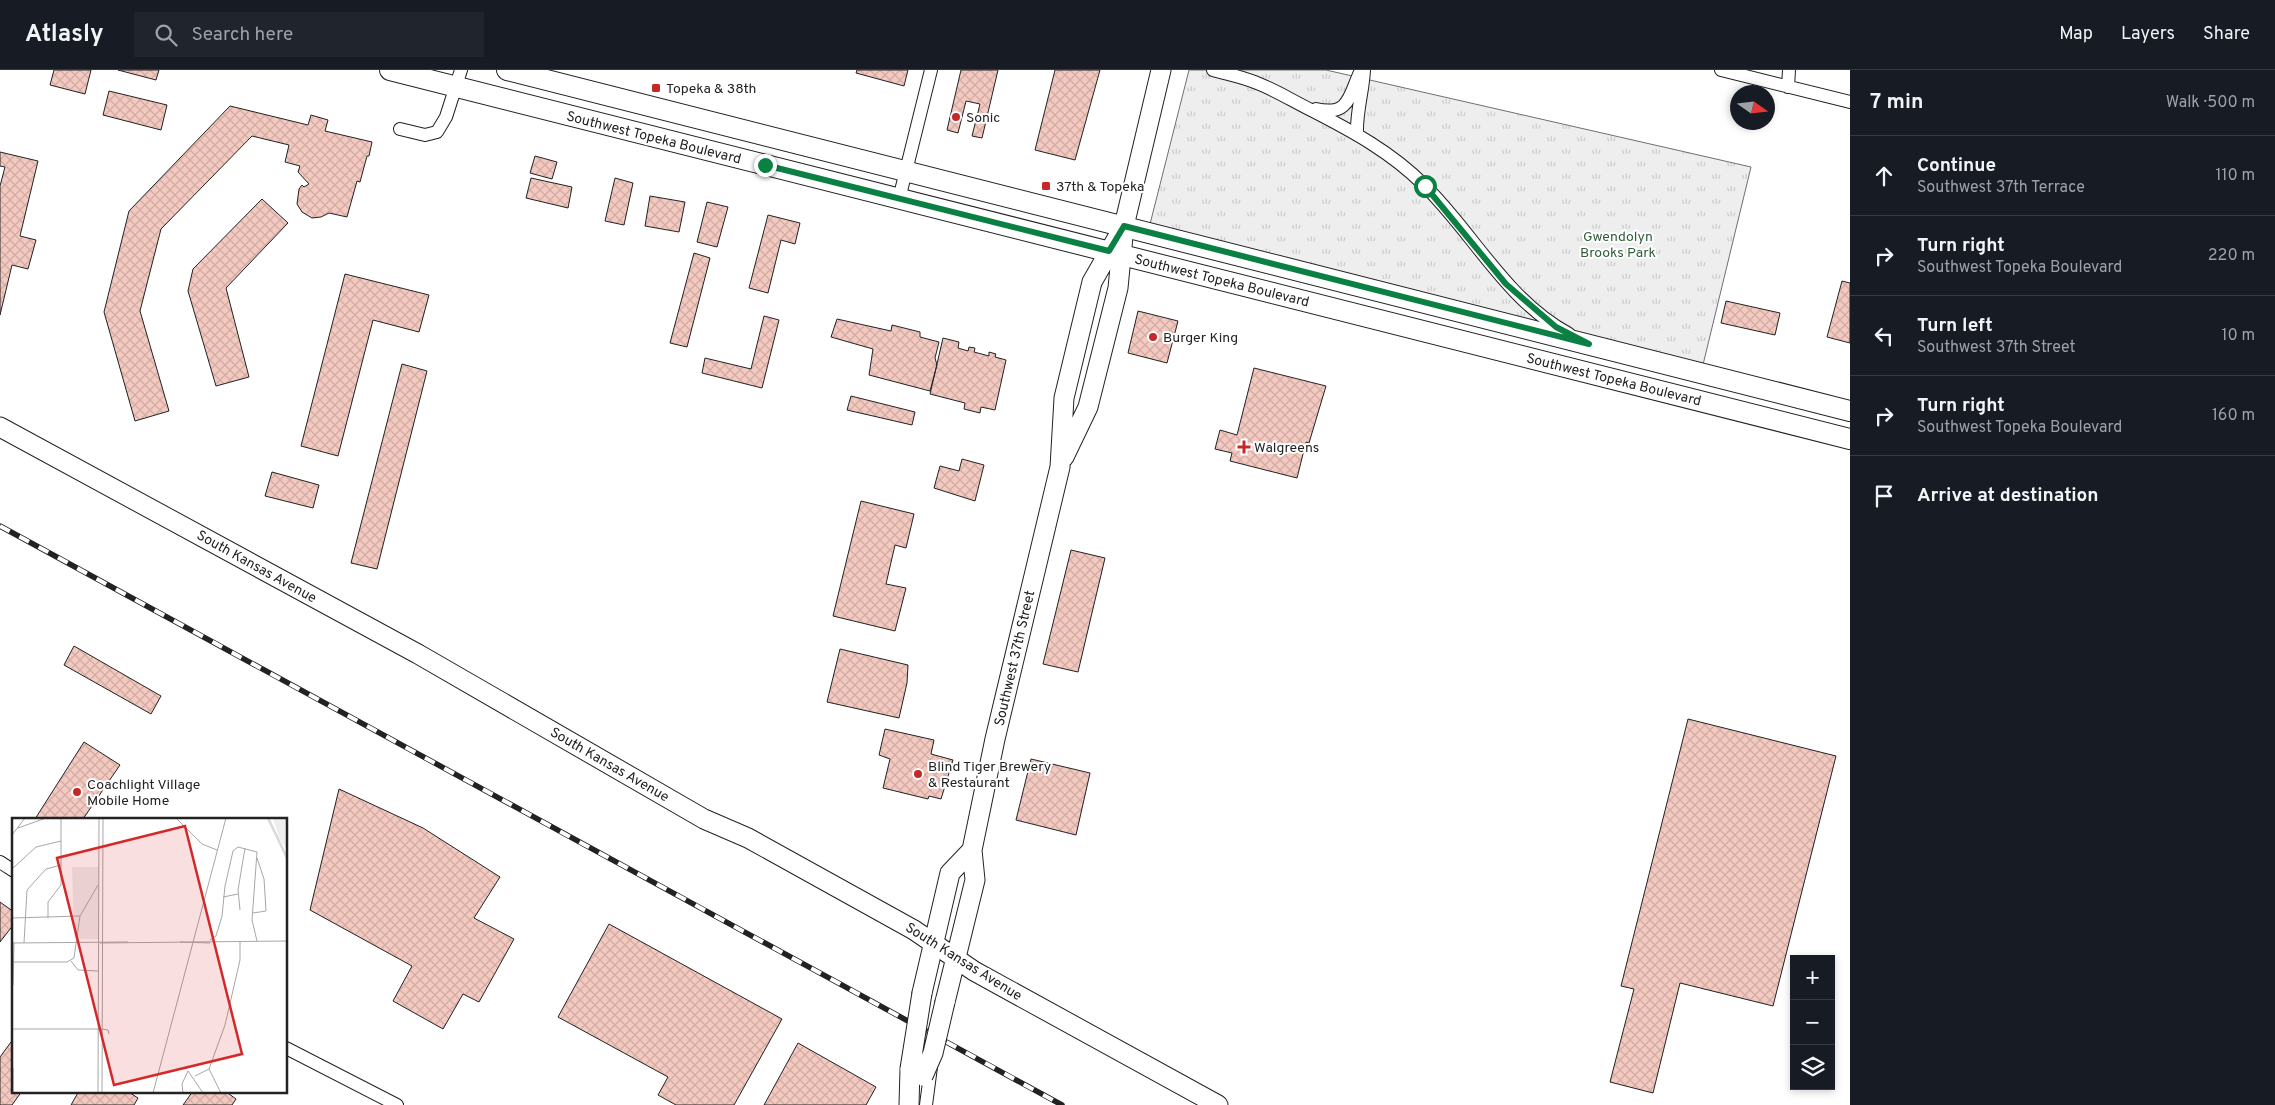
<!DOCTYPE html>
<meta charset="utf-8">
<style>
:root{--surface:#171b24;--page:#20242c;--text:#f1f3f6;--muted:#9ea1a6;--line:#363941}
body{margin:0;font-family:Overpass,sans-serif;background:var(--page);color:var(--text)}
.controls{position:absolute;right:15px;bottom:15px;display:grid;overflow:hidden;border-radius:0px;box-shadow:0 2px 8px #0003}
.controls button{width:45px;height:45px;display:grid;place-items:center;padding:0;border:0;border-bottom:1px solid var(--line);background:var(--surface);color:var(--text);font:25px sans-serif}
.compass{position:absolute;left:1730px;top:15px;width:45px;height:45px;border-radius:50%;background:var(--surface);box-shadow:0 2px 8px #0003;rotate:104deg}
.stop{position:absolute;width:15px;height:15px;margin:-11px;border:4px solid #0b8043;border-radius:50%;background:#fff}
.stop.end{background:#0b8043;border-color:#fff;box-shadow:0 1px 5px #0008}
.list{margin:0;padding:0;list-style:none}
h2{display:flex;justify-content:space-between;align-items:center;height:65px;margin:0;padding:0 20px;font-size:21px}
h2 small{font-size:16px;font-weight:400;color:var(--muted)}
.list li{display:grid;grid-template-columns:32px 1fr auto;gap:15px;align-items:center;box-sizing:border-box;height:80px;padding:0 20px;border-top:1px solid var(--line)}
.list b{display:block;font-size:19px;white-space:nowrap}
.list p{margin:0;font-size:16px;white-space:nowrap;color:var(--muted)}
.list em{font-size:16px;font-style:normal;color:var(--muted)}
.icon{flex:none;width:28px;height:28px;fill:none;stroke:currentColor;stroke-width:2;stroke-linecap:round;stroke-linejoin:round}
.map{position:relative;flex:none;width:1850px;height:1035px;overflow:hidden}
header{display:flex;align-items:center;gap:30px;box-sizing:border-box;height:70px;padding:0 25px;background:var(--surface);border-bottom:1px solid var(--line)}
header strong{font-size:24px}
nav{display:flex;gap:28px;margin-inline-start:auto;font-size:18px}
.search{width:350px;height:45px;background:var(--page);display:flex;align-items:center;gap:12px;box-sizing:border-box;padding:0 18px;border-radius:0px;color:var(--muted);font-size:19px}
main{display:flex}
aside{flex:1;background:var(--surface)}
.map>svg:first-child{display:block}
</style>
<header>
<strong>Atlasly</strong>
<div class="search"><svg class="icon" aria-label="search" viewBox="0 0 24 24"><circle cx="10" cy="10" r="6"/><path d="M15 15l6 6"/></svg>Search here</div>
<nav><a>Map</a><a>Layers</a><a>Share</a></nav>
</header>
<main>
<div class="map">
<svg width="1850" height="1035" viewBox="0 0 1850 1035">
<defs>
<pattern id="park-tufts" width="24" height="20" patternUnits="userSpaceOnUse" patternTransform="scale(1.25)"><rect width="24" height="20" fill="#eee"/><path d="M3 7l-1-3M5 7V3M7 7l1-3M15 17l-1-3M17 17v-4M19 17l1-3" fill="none" stroke="#ccc"/></pattern>
<pattern id="building-cross-hatch" width="8" height="8" patternUnits="userSpaceOnUse" patternTransform="scale(1.25)"><rect width="8" height="8" fill="#f3c9c0"/><path d="M0 0l8 8M0 8l8-8" fill="none" stroke="#d0aca5"/></pattern>
</defs>
<rect width="100%" height="100%" fill="#fff"/>
<path fill="url(#park-tufts)" stroke="#6f6f6f" d="M1189,0H1326L1751,97L1701,303L1148,162Z"/>
<path fill="url(#building-cross-hatch)" stroke="#222" d="M54,0H91L85,24L50,15Z
M118,0H159L156,10Z
M857,0H908L904,16L856,3Z
M961,0H998L982,68L972,66L980,34L966,31L958,63L947,60Z
M1055,0H1100L1075,90L1035,80Z
M109,21L167,35L161,60L103,45Z
M230,36L308,55L311,45L328,50L325,61L372,72L369,86H367L360,112L357,111L347,147L329,143L321,147L312,148L302,142L297,134L299,119L302,115L304,117L309,114L298,102L300,96L285,92L289,75L252,66L161,159L140,241L169,341L135,351L104,242L129,141Z
M0,82L38,91L20,166L36,170L28,199L12,195L0,245V116L5,97L0,96Z
M535,86L557,92L552,109L530,103Z
M531,108L572,117L568,138L526,128Z
M615,108L633,113L624,155L605,151Z
M650,126L685,132L679,162L645,156Z
M262,129L288,153L226,218L249,307L216,316L188,221L193,199Z
M707,132L728,137L717,177L697,172Z
M768,145L800,153L795,174L781,170L768,223L749,218Z
M694,183L710,188L687,277L670,273Z
M345,204L429,225L419,262L373,250L338,386L301,376Z
M1842,211L1850,213V273L1827,267Z
M1726,231L1780,243L1775,265L1721,253Z
M1138,241L1178,251L1167,293L1128,283Z
M764,246L779,250L762,318L702,303L705,288L751,299Z
M837,249L891,261L892,255L920,262V267L939,272L935,288L937,295L930,321L869,305L873,279L831,267Z
M943,268L959,272L958,278L968,281L969,277L975,278L974,282L989,286V282L996,284L995,287L1006,290L995,340L981,337L980,343L964,339L965,333L930,324Z
M402,294L427,301L377,499L351,493Z
M1254,298L1326,316L1309,373L1306,372L1297,408L1230,391L1232,383L1215,379L1220,360L1237,365Z
M851,326L915,342L912,355L847,340Z
M962,389L984,395L975,431L934,418L940,396L959,401Z
M272,402L319,415L313,438L265,426Z
M861,431L914,444L906,478L895,475L886,514L906,518L895,561L833,546Z
M1071,480L1105,488L1078,602L1043,594Z
M74,576L161,626L151,644L64,595Z
M840,579L908,595L907,613L899,648L827,632Z
M1688,649L1836,686L1773,936L1680,913L1653,1023L1610,1012L1634,919L1621,916Z
M885,659L934,670L931,684L953,690L941,729L929,726L928,729L883,718L890,689L879,685Z
M84,672L120,695L83,749H35Z
M1031,689L1090,703L1076,765L1016,750Z
M339,719L423,758L500,807L474,848L514,869L479,932L463,924L443,959L393,931L412,896L310,840Z
M0,832L14,842V854L0,872Z
M609,854L782,949L734,1035H676L658,1025L668,1007L558,947Z
M14,968V1021H22L12,1035H0V987Z
M798,973L876,1017L866,1035H764Z
M79,1021H127L138,1028L134,1035H71Z
M193,1021H225L236,1029L232,1035H183Z"/>
<g fill="none" stroke-linecap="round" stroke-linejoin="round">
<g stroke="#222" stroke-width="14">
<path id="street" d="M1213,0C1227,4 1243,7 1257,13C1275,20 1293,31 1311,40C1352,61 1391,82 1424,115C1474,164 1506,230 1569,264
M1721,0L1850,32
M1788,17L1789,0
M1316,39C1350,47 1349,25 1361,0
M400,59L425,65L437,62L446,47L461,0
M1357,64C1356,42 1363,22 1364,0
M899,129L931,0
M0,792L14,801
M286,978L397,1035
M926,1035L931,997"/>
</g>
<g stroke="#222" stroke-width="21">
<path id="secondary" d="M0,357L418,584L704,749L748,768L914,860L974,901L1218,1035
M1064,387L1088,337L1118,218L1124,156L1161,0
M922,923L950,803L972,780
M945,932L975,810L972,780L995,669L1060,397L1064,328L1092,212L1124,156
M909,1035L910,999"/>
</g>
<g stroke="#222" stroke-width="22">
<path id="primary" d="M390,0L1850,369
M507,0L1850,341"/>
</g>
<use href="#street" stroke="#fff" stroke-width="12"/>
<use href="#secondary" stroke="#fff" stroke-width="19"/>
<use href="#primary" stroke="#fff" stroke-width="20"/>
<g stroke="#222" stroke-width="5.5">
<path id="rail" d="M0,456L1062,1035"/>
</g>
<use href="#rail" stroke="#fff" stroke-width="4" stroke-dasharray="11" stroke-linecap="butt"/>
<g stroke="#222" stroke-width="21" stroke-linecap="butt">
<path id="secondary-bridge" d="M910,999L922,923
M923,1006L933,983L945,932"/>
</g>
<use href="#secondary-bridge" stroke="#fff" stroke-width="19"/>
</g>
<g fill="none" stroke-linecap="round" stroke-linejoin="round">
<path stroke="#0b8043" stroke-width="6" d="M765,95L1109,181L1124,156L1589,274L1556,257L1506,214L1425,116"/>
</g>
<g fill="#c62828" stroke="#fff" stroke-width="2">
<rect x="651" y="13" width="10" height="10" rx="2.5"/>
<circle cx="956" cy="47" r="5"/>
<rect x="1041" y="111" width="10" height="10" rx="2.5"/>
<circle cx="1153" cy="267" r="5"/>
<path d="M1241.5 369.5h5v5h5v5h-5v5h-5v-5h-5v-5h5z"/>
<circle cx="918" cy="704" r="5"/>
<circle cx="77" cy="722" r="5"/>
</g>
<g text-anchor="middle" stroke-width="4" stroke-linejoin="round" paint-order="stroke">
<g font-size="14" fill="#222" stroke="#fff" text-anchor="start">
<text x="666" y="23">Topeka &amp; 38th</text>
<text x="966" y="52">Sonic</text>
<text x="1056" y="121">37th &amp; Topeka</text>
<text x="1163" y="272">Burger King</text>
<text x="1254" y="382">Walgreens</text>
<text x="928" y="701">Blind Tiger Brewery<tspan x="928" dy="16">&amp; Restaurant</tspan></text>
<text x="87" y="719">Coachlight Village<tspan x="87" dy="16">Mobile Home</tspan></text>
</g>
<g font-size="14" fill="#222" stroke="#fff">
<text transform="translate(654 67) rotate(14)" y="5">Southwest Topeka Boulevard</text>
<text transform="translate(1222 210) rotate(14)" y="5">Southwest Topeka Boulevard</text>
<text transform="translate(1614 309) rotate(14)" y="5">Southwest Topeka Boulevard</text>
<text transform="translate(257 496) rotate(29)" y="5">South Kansas Avenue</text>
<text transform="translate(1014 588) rotate(-77)" y="5">Southwest 37th Street</text>
<text transform="translate(610 694) rotate(30)" y="5">South Kansas Avenue</text>
<text transform="translate(964 891) rotate(32)" y="5">South Kansas Avenue</text>
</g>
<g font-size="14" fill="#2f5e38" stroke="#fff">
<text x="1618" y="171">Gwendolyn<tspan x="1618" dy="16">Brooks Park</tspan></text>
</g>
</g>
<g transform="translate(12 748)">
<rect width="275" height="275" fill="#fff"/>
<path d="M261,0H274L275,32L267,20ZM60,49H87V121H62Z" fill="#eee"/>
<path fill="none" stroke="#d9d9d9" stroke-width="2.5" d="M256,0L275,40"/>
<path fill="none" stroke="#a7a7a7" stroke-width="1" d="M164,0L190,26L205,32M6,10L34,0M0,17L13,0M0,51L24,29L49,23M211,79L226,76M228,92L226,72L233,30M241,95L254,93L252,61L245,40M0,100L68,98M36,100V84L49,67V0M198,122L204,118L210,98L213,68L221,33L226,29L245,34L240,102L245,123M168,124L198,125M0,125L116,124M12,125L15,72L34,51L49,47M88,125L275,123M59,143L66,152L86,153M2,144H55L62,140L68,98L86,67M1,167L2,125M0,211H90L96,212L97,216M197,251L213,207L228,142V124M197,251L209,275M183,258L197,251M1,275V250M86,275L87,0M90,275L91,0M141,275L214,0M171,275L170,266L176,253L191,275"/>
<path fill="#d62828" fill-opacity="0.15" stroke="#d62828" stroke-width="2.5" d="M173,8L230,236L102,267L45,40Z"/>
<rect width="275" height="275" fill="none" stroke="#222" stroke-width="2.5"/>
</g>
</svg>
<div class="controls">
<button>+</button>
<button>−</button>
<button><svg class="icon" aria-label="layers" viewBox="0 0 24 24"><path d="M12 4l9 5-9 5-9-5zM3 14l9 5 9-5"/></svg></button>
</div>
<svg class="compass" viewBox="-18 -18 36 36"><path d="M0-13l5 13h-10z" fill="#e53935"/><path d="M0 13l5-13h-10z" fill="#9ea1a6"/></svg>
<div class="stop" style="left:1425px;top:116px"></div>
<div class="stop end" style="left:765px;top:95px"></div>
</div>
<aside>
<h2>7 min<small>Walk · 500 m</small></h2>
<ul class="list">
<li><svg class="icon" aria-label="ahead" viewBox="0 0 24 24"><path d="M12 20V5M6 11l6-6 6 6"/></svg><div><b>Continue</b><p>Southwest 37th Terrace</p></div><em>110 m</em></li>
<li><svg class="icon" aria-label="right" viewBox="0 0 24 24"><path d="M7 20v-9h11M14 6l5 5-5 5"/></svg><div><b>Turn right</b><p>Southwest Topeka Boulevard</p></div><em>220 m</em></li>
<li><svg class="icon" aria-label="left" viewBox="0 0 24 24"><path d="M17 20v-9H6M10 6l-5 5 5 5"/></svg><div><b>Turn left</b><p>Southwest 37th Street</p></div><em>10 m</em></li>
<li><svg class="icon" aria-label="right" viewBox="0 0 24 24"><path d="M7 20v-9h11M14 6l5 5-5 5"/></svg><div><b>Turn right</b><p>Southwest Topeka Boulevard</p></div><em>160 m</em></li>
<li><svg class="icon" aria-label="arrive" viewBox="0 0 24 24"><path d="M6 21V4h12l-3 4 3 4H6"/></svg><div><b>Arrive at destination</b></div></li>
</ul>
</aside>
</main>
